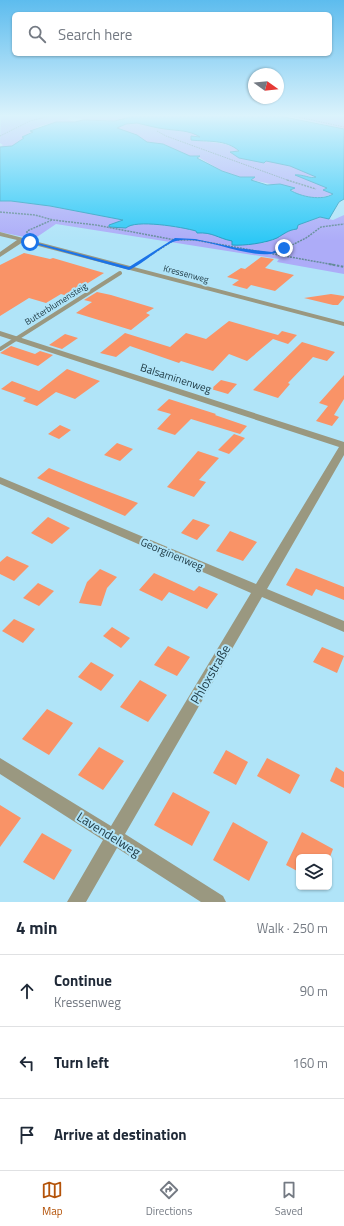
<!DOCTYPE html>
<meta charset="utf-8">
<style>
:root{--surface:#fff;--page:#f6f6f7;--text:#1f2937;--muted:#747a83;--line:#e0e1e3;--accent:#b45309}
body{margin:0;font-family:"Titillium Web",sans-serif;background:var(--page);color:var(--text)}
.controls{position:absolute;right:12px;bottom:12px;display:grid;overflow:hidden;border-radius:6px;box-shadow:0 1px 3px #0004}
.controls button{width:36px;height:36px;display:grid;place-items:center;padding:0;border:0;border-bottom:1px solid var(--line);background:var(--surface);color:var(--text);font:20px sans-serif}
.compass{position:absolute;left:248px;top:68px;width:36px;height:36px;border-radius:50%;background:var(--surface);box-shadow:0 1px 3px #0004;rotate:105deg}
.stop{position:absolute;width:12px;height:12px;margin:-9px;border:3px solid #1a73e8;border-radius:50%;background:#fff}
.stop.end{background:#1a73e8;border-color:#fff;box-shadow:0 1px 4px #0008}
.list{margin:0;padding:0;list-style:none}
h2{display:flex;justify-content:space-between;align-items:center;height:52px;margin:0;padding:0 16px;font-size:17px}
h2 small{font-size:13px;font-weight:400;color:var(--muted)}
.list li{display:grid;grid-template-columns:26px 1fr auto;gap:12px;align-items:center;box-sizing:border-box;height:72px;padding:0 16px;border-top:1px solid var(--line)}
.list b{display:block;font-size:15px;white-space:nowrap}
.list p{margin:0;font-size:13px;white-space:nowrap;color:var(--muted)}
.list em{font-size:13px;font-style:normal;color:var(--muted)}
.icon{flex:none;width:22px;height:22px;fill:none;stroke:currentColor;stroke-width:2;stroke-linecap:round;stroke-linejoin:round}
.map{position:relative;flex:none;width:344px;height:902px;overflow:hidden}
.search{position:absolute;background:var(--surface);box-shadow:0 1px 3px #0004;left:12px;right:12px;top:12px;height:44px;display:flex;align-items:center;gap:10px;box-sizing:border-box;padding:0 14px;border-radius:6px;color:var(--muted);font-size:15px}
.sheet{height:268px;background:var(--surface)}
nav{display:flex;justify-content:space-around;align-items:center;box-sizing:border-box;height:56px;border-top:1px solid var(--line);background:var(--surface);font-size:11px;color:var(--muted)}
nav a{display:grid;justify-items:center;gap:2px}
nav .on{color:var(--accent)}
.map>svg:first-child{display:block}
</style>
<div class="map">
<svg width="344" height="902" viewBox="0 0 344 902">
<rect width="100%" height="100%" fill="#b0e4f8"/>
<path fill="#adacf8" d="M1,115H126L130,117C122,123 111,121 102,120C97,119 91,122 86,120C81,119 74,115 66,119L75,122C63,123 47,122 36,128C31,131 28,135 22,137L24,138C16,144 10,149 0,147L3,145L0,143Z
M284,115H344V129Z
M137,123C146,125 157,129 166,129C178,130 189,131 201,137H191C206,145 225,139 239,151L230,152C257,159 293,162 316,177L297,175L327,188L323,190L334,193C324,200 296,198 290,188L251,180L253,177H240L222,171L198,157L190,156L163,144L147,142L117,128L125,124Z
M2,200L50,206L124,220L130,224C147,222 178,226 196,231L197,233C212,231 218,238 232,241V244L264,243L289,230L297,229L298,225L320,217L333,220L344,215V274L277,262L279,259L56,224L34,239L0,232V201Z"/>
<path fill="#2dc8f6" stroke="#289dc0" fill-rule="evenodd" d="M126,115H274L344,129V199L339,202L329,219L320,217L298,225L297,229C288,230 284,234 277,238C266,243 244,246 232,245V241C217,238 213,232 197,233L196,231C182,227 135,219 126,228L109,227V225L123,220L50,206L11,201H0V147L12,146L24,138L22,137L33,132L30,131L56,122H75L83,120L115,121L130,117ZM137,123C146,125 156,128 165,129C179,131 189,130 200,137L191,136V140C207,142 226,139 239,151L230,152L239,158L264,163L266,161L290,166L316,177C310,179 303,174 295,175L327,188L323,190L333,194C322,201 301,197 290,190L295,188L280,184L267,185L251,180L255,177H240L222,171L197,158L200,156H190L163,144L147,142L137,135L117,128L126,124Z"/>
<path fill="#f99367" d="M24,253L50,259L53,258L104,273L80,288L87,290L74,298L61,294L46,303L29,298L0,316V265Z
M261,257L274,259L265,268L294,275L275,291L251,285L247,289L232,285L239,280L227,277L241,268L245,269Z
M97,292L111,295L154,308L146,313L150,315L131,330L76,313L92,302L84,300Z
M331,294L344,296V298L338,305H333L304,298Z
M229,321L278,335L282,331L297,335L288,344L273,339L247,361L229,354L213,371L181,361L179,363L130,346L116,357L100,353L125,333L170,347L186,333L206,339Z
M65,334L78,338L62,349L49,345Z
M302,342L335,352L327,361L313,357L288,383L290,384L278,398L253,390Z
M11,346L35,354L40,351L53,355L38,366L0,353Z
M67,369L100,381L75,399L56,392L37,406L23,401L26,398L1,389L12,381L39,391Z
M344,375V399L334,415L339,417L332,426L316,421L328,406L319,403Z
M221,380L237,384L228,394L211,389Z
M169,399L216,414L215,415L247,426L240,434L191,419L175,435L157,429L171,414L157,410Z
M60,425L71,430L59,439L48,434Z
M234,434L245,438L229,454L218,450Z
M117,443L133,449L120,461L104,455Z
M198,451L219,458L199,480L206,482L194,497L167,487Z
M49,468L86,483L138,503L125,516L37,478Z
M48,517L70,528L52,544L31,533Z
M193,519L210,525L197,540L181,533Z
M230,531L257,542L243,561L216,551Z
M7,556L29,566L14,581L0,574V562Z
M296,568L344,587V600L316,589L312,596L286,585Z
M100,569L117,577L107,588L101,606L79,603L87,582Z
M154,573L194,591L199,586L218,594L207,609L169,592L162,601L139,590Z
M38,583L54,591L39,606L23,598Z
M14,619L35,629L23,643L2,631Z
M112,627L130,638L121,648L103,636Z
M168,646L190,657L177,676L154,665Z
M322,647L344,656L337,673L313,662Z
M91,662L114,675L101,691L78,677Z
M140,680L167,695L148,722L120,707Z
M47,709L73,723L49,755L22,739Z
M99,747L124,761L103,790L78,775Z
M226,750L248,762L236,785L213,773Z
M267,758L300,775L290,794L257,776Z
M336,767L344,772V788L330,781Z
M173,792L210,812L192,846L154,825Z
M0,805L21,818L0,847Z
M233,822L268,842L249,881L213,860Z
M302,832L333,849L330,857H299V872L286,865Z
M42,833L72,850L54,880L23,862Z"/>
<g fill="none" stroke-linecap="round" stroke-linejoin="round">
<path stroke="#658c9a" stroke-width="1" stroke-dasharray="1.5 1" stroke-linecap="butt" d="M289,115L344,127
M157,131L166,136L290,181
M0,136L30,121L53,115"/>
<path stroke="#658c9a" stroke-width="1.5" stroke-dasharray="2 1" stroke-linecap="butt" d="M287,180L316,189
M0,212L35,215L53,220L96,225L175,240H195L335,265
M27,233V231L52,220
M276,253L306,238L321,227L344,224
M140,262L174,240"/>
<path stroke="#658c9a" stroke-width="2" stroke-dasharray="2.5 1.5" stroke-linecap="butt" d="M329,264L344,267"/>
<path stroke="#9a9880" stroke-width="4" d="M0,349L120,273"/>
<path fill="#9a9880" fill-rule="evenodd" d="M0,232L344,322V326L23,242L0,257V252L17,240L0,236Z
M0,331L344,442V455L267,589L344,621V632L262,597L125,834L223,896L226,902H201L117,848L86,902H67L103,840L0,774V758L111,826L251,593L0,484V477L256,584L339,447L0,336Z"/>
</g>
<linearGradient id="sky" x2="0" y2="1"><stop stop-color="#5dbcee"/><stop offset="0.48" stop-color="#dbf3fc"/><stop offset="1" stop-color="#dbf3fc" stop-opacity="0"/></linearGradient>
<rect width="344" height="241" fill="url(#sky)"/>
<path fill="#1a73e8" d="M175,238L195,239L237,248L272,252L282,247L286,248C260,268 206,233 176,241C164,244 143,264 129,270L28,242L30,241L129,267Z"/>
<g text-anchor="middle" stroke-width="4" stroke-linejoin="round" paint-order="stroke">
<g font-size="9" fill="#1e3943" stroke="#b0e4f8">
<text transform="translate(186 274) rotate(15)" y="3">Kressenweg</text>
<text transform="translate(56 304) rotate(-32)" y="3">Butterblumensteig</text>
</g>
<g font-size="11" fill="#1e3943" stroke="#b0e4f8">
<text transform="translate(176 378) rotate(18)" y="4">Balsaminenweg</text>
<text transform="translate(172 554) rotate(23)" y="4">Georginenweg</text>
</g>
<g font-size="13" fill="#1e3943" stroke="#b0e4f8">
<text transform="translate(210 674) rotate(-60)" y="5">Phloxstraße</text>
<text transform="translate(109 834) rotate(32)" y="5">Lavendelweg</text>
</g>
</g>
</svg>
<div class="controls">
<button><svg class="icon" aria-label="layers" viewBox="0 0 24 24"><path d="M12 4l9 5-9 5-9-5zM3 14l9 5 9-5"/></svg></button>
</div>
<svg class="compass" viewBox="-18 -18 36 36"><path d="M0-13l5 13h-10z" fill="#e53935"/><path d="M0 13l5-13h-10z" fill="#747a83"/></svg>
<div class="stop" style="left:30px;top:242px"></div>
<div class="stop end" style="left:284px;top:248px"></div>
<div class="search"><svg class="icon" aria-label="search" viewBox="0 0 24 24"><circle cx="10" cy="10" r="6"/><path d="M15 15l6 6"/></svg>Search here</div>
</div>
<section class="sheet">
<h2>4 min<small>Walk · 250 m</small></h2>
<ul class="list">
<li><svg class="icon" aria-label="ahead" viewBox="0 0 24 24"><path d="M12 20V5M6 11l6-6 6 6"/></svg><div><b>Continue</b><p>Kressenweg</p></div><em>90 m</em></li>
<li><svg class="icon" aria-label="left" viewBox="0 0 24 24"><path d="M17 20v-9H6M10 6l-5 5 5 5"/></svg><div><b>Turn left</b></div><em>160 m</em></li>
<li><svg class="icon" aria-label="arrive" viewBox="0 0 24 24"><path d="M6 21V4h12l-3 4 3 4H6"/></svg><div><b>Arrive at destination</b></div></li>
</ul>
</section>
<nav>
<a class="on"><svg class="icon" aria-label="map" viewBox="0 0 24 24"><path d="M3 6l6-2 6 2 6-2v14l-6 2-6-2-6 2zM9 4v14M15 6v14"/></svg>Map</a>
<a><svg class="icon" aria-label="directions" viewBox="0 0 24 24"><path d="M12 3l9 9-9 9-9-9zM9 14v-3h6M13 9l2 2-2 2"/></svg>Directions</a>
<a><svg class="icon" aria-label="saved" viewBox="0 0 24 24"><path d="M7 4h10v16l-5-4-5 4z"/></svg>Saved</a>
</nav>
